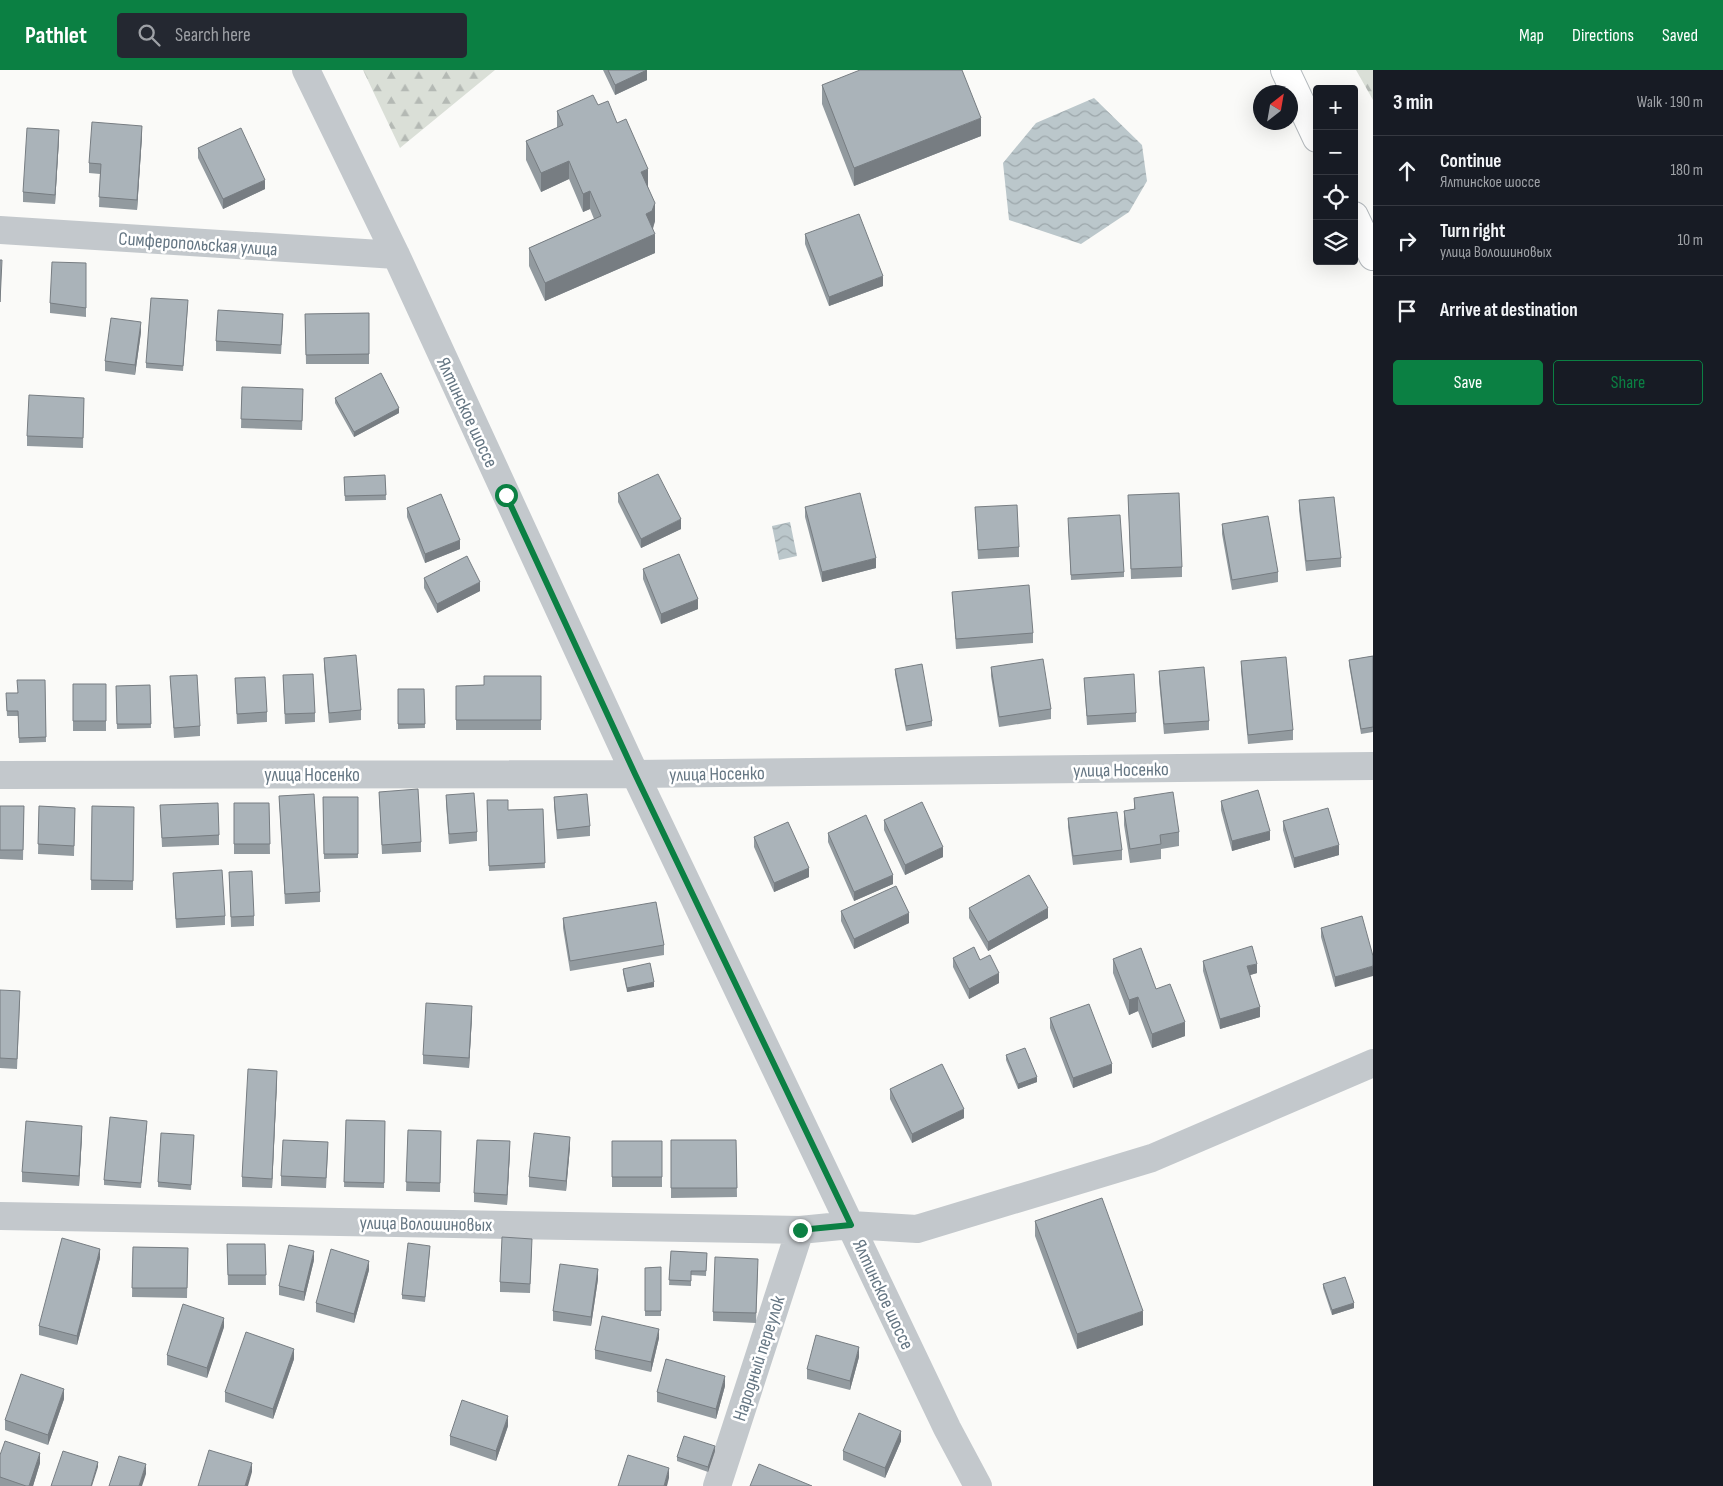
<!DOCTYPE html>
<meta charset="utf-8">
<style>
:root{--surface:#171b24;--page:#242831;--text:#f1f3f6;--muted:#9ea1a6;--line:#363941;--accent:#0b8043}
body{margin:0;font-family:"Sofia Sans Condensed",sans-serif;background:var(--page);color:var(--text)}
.controls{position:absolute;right:15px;top:15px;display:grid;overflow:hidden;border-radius:5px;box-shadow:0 5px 20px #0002}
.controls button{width:45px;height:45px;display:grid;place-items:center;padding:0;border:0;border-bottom:1px solid var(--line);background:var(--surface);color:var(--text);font:25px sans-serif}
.compass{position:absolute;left:1253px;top:15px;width:45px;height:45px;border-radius:50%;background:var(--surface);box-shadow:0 5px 20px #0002;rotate:31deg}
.stop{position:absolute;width:15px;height:15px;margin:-11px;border:4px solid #0b8043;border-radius:50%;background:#fff}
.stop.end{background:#0b8043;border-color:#fff;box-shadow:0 1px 5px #0008}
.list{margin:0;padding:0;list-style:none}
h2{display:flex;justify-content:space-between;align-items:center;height:65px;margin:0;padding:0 20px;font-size:21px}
h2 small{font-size:16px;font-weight:400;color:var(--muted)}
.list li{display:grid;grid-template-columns:32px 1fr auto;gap:15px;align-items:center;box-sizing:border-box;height:70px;padding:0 20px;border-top:1px solid var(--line)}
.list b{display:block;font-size:19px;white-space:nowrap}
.list p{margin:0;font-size:16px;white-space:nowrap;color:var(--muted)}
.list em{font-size:16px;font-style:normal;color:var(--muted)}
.actions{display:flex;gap:10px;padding:15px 20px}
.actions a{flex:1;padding:11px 0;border:1px solid var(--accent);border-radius:5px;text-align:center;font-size:18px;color:var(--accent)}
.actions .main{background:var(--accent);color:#fff}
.icon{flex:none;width:28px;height:28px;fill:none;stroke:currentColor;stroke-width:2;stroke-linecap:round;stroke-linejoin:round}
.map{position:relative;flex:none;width:1373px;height:1416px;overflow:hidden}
header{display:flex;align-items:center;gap:30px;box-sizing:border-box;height:70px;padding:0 25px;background:var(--accent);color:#fff}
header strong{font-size:24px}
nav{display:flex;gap:28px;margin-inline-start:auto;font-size:18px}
.search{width:350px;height:45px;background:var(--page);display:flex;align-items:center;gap:12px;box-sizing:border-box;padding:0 18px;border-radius:5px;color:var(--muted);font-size:19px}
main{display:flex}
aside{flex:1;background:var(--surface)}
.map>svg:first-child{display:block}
</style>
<header>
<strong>Pathlet</strong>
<div class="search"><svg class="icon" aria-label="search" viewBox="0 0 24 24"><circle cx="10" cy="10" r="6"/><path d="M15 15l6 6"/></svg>Search here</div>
<nav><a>Map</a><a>Directions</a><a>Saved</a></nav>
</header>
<main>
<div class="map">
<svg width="1373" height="1416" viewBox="0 0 1373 1416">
<defs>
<pattern id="forest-firs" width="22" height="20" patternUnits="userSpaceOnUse" patternTransform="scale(1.25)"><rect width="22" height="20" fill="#dadfd7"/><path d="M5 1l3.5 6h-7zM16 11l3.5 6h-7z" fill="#b4b9b4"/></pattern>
<pattern id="water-waves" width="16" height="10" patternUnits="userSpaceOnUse" patternTransform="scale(1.25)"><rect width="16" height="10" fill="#bbc7cb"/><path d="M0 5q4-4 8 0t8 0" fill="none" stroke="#9ca6aa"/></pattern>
</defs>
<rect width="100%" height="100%" fill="#fafaf8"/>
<path fill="url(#forest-firs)" d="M363,0H495L400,78Z
M1356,0H1373V30Z"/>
<path fill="url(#water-waves)" d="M1094,28L1142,75L1147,111L1129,142L1081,174L1009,150L1003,93L1036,53Z
M790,452L797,486L779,490L772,456Z"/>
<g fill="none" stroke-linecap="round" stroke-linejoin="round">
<g stroke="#b5babe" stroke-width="30">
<path id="major" d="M1285,0L1317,68
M1354,146L1373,186"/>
</g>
<path stroke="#c3c8cc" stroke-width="28" d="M306,0L396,185L635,704L947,1358L978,1416
M0,160L396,185
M0,705L635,704L1373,696
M0,1146L800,1160L851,1155L917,1159L1152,1088L1373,993
M717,1416L800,1160"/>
<use href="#major" stroke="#fff" stroke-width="28"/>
</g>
<path fill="#929a9f" d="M603,0H647V10L615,25Z
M822,15L981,66L854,116L822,34Z
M598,35L617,53L648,117L655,151L653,159L655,183L545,231L529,196V178L594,149L590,139L583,142L569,109L541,122L526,90V71L557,58V41Z
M142,66L137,140L99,137L100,104L89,103V93Z
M59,69L55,134L23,132V122Z
M198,78L265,119L223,139L198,88Z
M805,164L883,216L829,236L805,174Z
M86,193V247L50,243V233Z
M188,235L183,301L146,298V293Z
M369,243V294H306L305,244Z
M283,253L281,284L216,281V271Z
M141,262L135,305L105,301V291Z
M242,317L303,329L302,360L241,358Z
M84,328L83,378L27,376V366Z
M335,328L399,343L354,367L335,333Z
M385,405L386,430L345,431L344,407Z
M618,423L681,459L641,478L618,432Z
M1128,425L1182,497V507L1131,509Z
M1299,430L1341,488V497L1306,501L1299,440Z
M805,437L876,498L822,512L805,447Z
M975,437L1019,477V487L978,489Z
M407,438L460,479L425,493L407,447Z
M1068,453L1124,502V507L1071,510Z
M1222,454L1278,502V512L1232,520L1222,464Z
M643,499L698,539L661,554L643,509Z
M424,508L480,521L437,543L424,518Z
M952,522L1033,563V573L956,579Z
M1373,586V662L1361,664L1349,595V590Z
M324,588L361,640V650L329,653L324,597Z
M1241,591L1293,660V670L1248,674L1241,601Z
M991,597L1051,639V649L999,657L991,606Z
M895,599L932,651V656L906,661L895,604Z
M1159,601L1209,651V660L1164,664L1159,611Z
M283,605L315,643V652L285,654Z
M170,606L200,656V666L174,668Z
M541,606V660H456V616L484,615Z
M235,608L267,642V652L237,654Z
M1084,608L1136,643V652L1087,655Z
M45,610L46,672L19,673L18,646H7L6,628Z
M73,614H106V661H73Z
M150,615L151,658L117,659L116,616Z
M398,619H424L425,658L398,659Z
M379,722L421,772V782L382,784Z
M446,725L477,762V771L449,774L446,734Z
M279,726L320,822V832L285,834Z
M323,727H358V788L324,789Z
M554,727L590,756V766L557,769L554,737Z
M1134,728L1179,762V776L1161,779V789L1130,793L1124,755V741L1134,739Z
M487,730L508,740L543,739L545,798L489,801Z
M1221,731L1270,770L1232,781L1221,740Z
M234,733H269L270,784H234Z
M160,735L219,765V775L162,777Z
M0,736H24L23,790L0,789Z
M39,736L75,738L74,786L38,784Z
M92,736L134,737L133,820H91Z
M1068,748L1122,780V790L1073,795L1068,757Z
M884,750L943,787L905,805L884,760Z
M1283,751L1339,785L1294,798L1283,760Z
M828,763L893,814L854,831L828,772Z
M754,767L809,807L774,822L754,777Z
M229,802L254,846V856L231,857Z
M173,803L225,846V855L176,858Z
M969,838L1048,848L988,881L969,848Z
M841,841L909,853L854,879L841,851Z
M1362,846L1335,917L1321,867V858Z
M563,848L664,875V885L570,901L563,858Z
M953,888L980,890L999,913L969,929L953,897Z
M1113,889L1156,919L1185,966L1152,978L1138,941L1129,945L1113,903Z
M1203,891L1257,903L1250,905L1260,947L1220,959L1203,901Z
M623,899L654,917L627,922L623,903Z
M0,920L20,931L17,999L0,998Z
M472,946L469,998L423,994V985Z
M1050,948L1112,1003L1073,1018L1050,958Z
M1006,985L1037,1012L1018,1019L1006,990Z
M277,1011L272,1118L242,1117V1107Z
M890,1019L964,1048L912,1073L890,1029Z
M346,1050L385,1051L384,1118L344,1117Z
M147,1056L141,1118L104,1115V1110Z
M408,1060L441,1061L440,1122L406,1121Z
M194,1065L191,1120L158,1117V1112Z
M82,1066L79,1116L22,1112V1102Z
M671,1070H736L737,1127L671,1128Z
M612,1071H662V1117H612Z
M570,1077L566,1121L529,1117V1107Z
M510,1081L507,1135L474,1132V1123Z
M328,1082L326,1118L281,1116V1106Z
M1035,1151L1143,1255L1077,1279L1035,1166Z
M227,1174H265L266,1215H228Z
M133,1177L188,1178L187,1228L132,1227Z
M532,1178L530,1223L500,1222V1212Z
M430,1180L425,1232L402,1229V1225Z
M671,1181L707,1183L706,1206L691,1205V1216L669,1215Z
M100,1188L77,1275L39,1265V1256Z
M314,1190L304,1231L279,1225V1216Z
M661,1197V1246H645V1198Z
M758,1198L756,1253L713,1251V1242Z
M369,1200L354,1253L316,1242V1233Z
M598,1209L591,1256L553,1251V1241Z
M1323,1214L1354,1238L1332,1245L1323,1218Z
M224,1257L207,1308L167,1295V1285Z
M659,1268L651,1302L595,1289V1280Z
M859,1287L850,1320L807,1309V1299Z
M294,1289L273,1349L225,1332V1322Z
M725,1316L716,1349L657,1332V1322Z
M64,1329L48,1375L5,1360V1350Z
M508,1356L496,1391L450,1375V1366Z
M901,1371L885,1408L843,1390V1381Z
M715,1381L708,1402L677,1391V1387Z
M0,1385L40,1393L33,1416H0Z"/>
<path fill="#777d82" d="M647,0V10L615,25V15Z
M981,48V66L854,116V98Z
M142,56V66L137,140V130Z
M59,60V69L55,134V125Z
M569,91V109L541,122V103Z
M648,99V117L641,120V102Z
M265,110V119L223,139V129Z
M590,121V139L583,142V124Z
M655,133V151L652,160L646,144Z
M655,164V183L545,231V213Z
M883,206V216L829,236V227Z
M141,252V262L135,305V295Z
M399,338V343L354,367V362Z
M681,449V459L641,478V469Z
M460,470V479L425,493V484Z
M876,488V498L822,512V502Z
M480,512V521L437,543V534Z
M698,529V539L661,554V544Z
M1270,761V770L1232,781V771Z
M1339,775V785L1294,798V788Z
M943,777V787L905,805V795Z
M809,798V807L774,822V813Z
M893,805V814L854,831V822Z
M1048,838V848L988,881V872Z
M909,843V853L854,879V869Z
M1257,894V903L1247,906V896Z
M1373,896V906L1335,917V907Z
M999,903V913L969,929V919Z
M654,912V917L627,922V918Z
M1138,927V941L1129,945V930Z
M472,936V946L469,998V988Z
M1260,937V947L1220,959V949Z
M1185,952V966L1152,978V964Z
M1112,994V1003L1073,1018V1008Z
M277,1001V1011L272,1118V1109Z
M1037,1007V1012L1018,1019V1014Z
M964,1039V1048L912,1073V1064Z
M82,1056V1066L79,1116V1106Z
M570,1067V1077L566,1121V1111Z
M510,1071V1081L507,1135V1125Z
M100,1179V1188L77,1275V1266Z
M314,1181V1190L304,1231V1222Z
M369,1191V1200L354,1253V1244Z
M598,1199V1209L591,1256V1247Z
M1354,1233V1238L1332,1245V1240Z
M1143,1241V1255L1077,1279V1264Z
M224,1248V1257L207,1308V1298Z
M659,1259V1268L651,1302V1292Z
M859,1277V1287L850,1320V1311Z
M294,1279V1289L273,1349V1339Z
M725,1306V1316L716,1349V1339Z
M64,1319V1329L48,1375V1365Z
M508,1346V1356L496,1391V1381Z
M901,1361V1371L885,1408V1398Z
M715,1376V1381L708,1402V1397Z
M40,1383V1393L33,1416H29Z
M98,1392V1397L92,1416H91Z
M252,1393V1402L248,1416H245Z
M146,1394V1404L142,1416H139Z
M669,1398V1408L667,1416H664Z"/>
<path fill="#aab3b9" stroke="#777d82" d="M608,0H647L615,15Z
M860,0H962L981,48L854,98L822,15Z
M593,25L598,35L608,31L617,53L626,49L648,99L641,102L655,133L652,141L646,144L655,164L545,213L529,178L601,146L590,121L583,124L569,91L541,103L526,71L563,55L557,41Z
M92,52L142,56L137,130L99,127L101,94L89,93Z
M27,58L59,60L55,125L23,122Z
M241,58L265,110L223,129L198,78Z
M859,144L883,206L829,227L805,164Z
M0,190H2L0,232Z
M52,192L86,193V238L50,233Z
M151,228L188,230L183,296L146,293Z
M218,240L283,244L281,275L216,271Z
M369,243V284L306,285L305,244Z
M111,248L141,252L135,295L105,291Z
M381,303L399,338L354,362L335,328Z
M242,317L303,319L302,351L241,349Z
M29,325L84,328L83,368L27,366Z
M658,404L681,449L641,469L618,423Z
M385,405L386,425L345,426L344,407Z
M860,423L876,488L822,502L805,437Z
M1179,423L1182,497L1131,499L1128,425Z
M441,424L460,470L425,484L407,438Z
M1334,427L1341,488L1306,491L1299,430Z
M1017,435L1019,477L978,480L975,437Z
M1120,445L1124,502L1071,505L1068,448Z
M1268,446L1278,502L1232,510L1222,454Z
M679,484L698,529L661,544L643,499Z
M467,486L480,512L437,534L424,508Z
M1029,515L1033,563L956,569L952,522Z
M356,585L361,640L329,643L324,588Z
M1373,586V657L1361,659L1349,590Z
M1286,587L1293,660L1248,665L1241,591Z
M1043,589L1051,639L999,647L991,597Z
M922,594L932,651L906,656L895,599Z
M1204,597L1209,651L1164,654L1159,601Z
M313,604L315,643L285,644L283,605Z
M1134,604L1136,643L1087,646L1084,608Z
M197,605L200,656L174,658L170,606Z
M484,606H541V650H456V616L484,615Z
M265,607L267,642L237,644L235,608Z
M17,610H45L46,667L19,668L18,641H7L6,623H18Z
M73,614H106V651H73Z
M150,615L151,654H117L116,616Z
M398,619H424L425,654H398Z
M418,719L421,772L382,775L379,722Z
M1258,720L1270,761L1232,771L1221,731Z
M1173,722L1179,762L1160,765L1161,774L1130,779L1124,741L1135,739L1134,728Z
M474,723L477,762L449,764L446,725Z
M314,724L320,822L285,824L279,726Z
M587,724L590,756L557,760L554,727Z
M323,727H358V784H324Z
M487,730H508V740L543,739L545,793L489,796Z
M922,732L943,777L905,795L884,750Z
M218,733L219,765L162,768L160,735Z
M234,733H269L270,774H234Z
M0,736H24L23,780H0Z
M39,736L75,738L74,776L38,774Z
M92,736L134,737L133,811L91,810Z
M1328,738L1339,775L1294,788L1283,751Z
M1117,742L1122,780L1073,786L1068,748Z
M866,745L893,805L854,822L828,763Z
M788,752L809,798L774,813L754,767Z
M222,800L225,846L176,849L173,803Z
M252,801L254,846L231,847L229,802Z
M1029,805L1048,838L988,872L969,838Z
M896,816L909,843L854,869L841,841Z
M656,832L664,875L570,891L563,848Z
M1362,846L1373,886V896L1335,907L1321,858Z
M1252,876L1257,894L1247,896L1260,937L1220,949L1203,891Z
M974,877L980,890L990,885L999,903L969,919L953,888Z
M1141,878L1156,919L1170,914L1185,952L1152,964L1138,927L1129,930L1113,889Z
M650,893L654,912L627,918L623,899Z
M0,920L20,921L17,989L0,988Z
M426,933L472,936L469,988L423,985Z
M1089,934L1112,994L1073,1008L1050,948Z
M1025,978L1037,1007L1018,1014L1006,985Z
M942,994L964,1039L912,1064L890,1019Z
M248,999L277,1001L272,1109L242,1107Z
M110,1047L147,1051L141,1113L104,1110Z
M346,1050L385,1051L384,1113L344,1112Z
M26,1051L82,1056L79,1106L22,1102Z
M408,1060L441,1061L440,1113L406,1112Z
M161,1063L194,1065L191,1115L158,1112Z
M534,1063L570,1067L566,1111L529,1107Z
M283,1070L328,1072L326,1108L281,1106Z
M477,1070L510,1071L507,1125L474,1123Z
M671,1070H736L737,1118H671Z
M612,1071H662V1107H612Z
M1102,1128L1143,1241L1077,1264L1035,1151Z
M502,1167L532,1169L530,1214L500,1212Z
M62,1168L100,1179L77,1266L39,1256Z
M408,1173L430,1176L425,1227L402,1225Z
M227,1174H265L266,1205H228Z
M289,1175L314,1181L304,1222L279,1216Z
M133,1177L188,1178L187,1218H132Z
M331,1179L369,1191L354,1244L316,1233Z
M671,1181L707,1183L706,1201H691V1211L669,1210Z
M715,1187L758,1189L756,1243L713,1242Z
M560,1194L598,1199L591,1247L553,1241Z
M661,1197V1241H645V1198Z
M1345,1207L1354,1233L1332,1240L1323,1214Z
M183,1234L224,1248L207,1298L167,1285Z
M602,1246L659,1259L651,1292L595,1280Z
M246,1262L294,1279L273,1339L225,1322Z
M816,1265L859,1277L850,1311L807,1299Z
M666,1289L725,1306L716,1339L657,1322Z
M21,1304L64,1319L48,1365L5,1350Z
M462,1330L508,1346L496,1381L450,1366Z
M859,1343L901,1361L885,1398L843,1381Z
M684,1366L715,1376L708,1397L677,1387Z
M5,1371L40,1383L29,1416H26L0,1407V1385Z
M209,1380L252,1393L245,1416H198Z
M63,1381L98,1392L91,1416H51Z
M628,1385L669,1398L664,1416H618Z
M119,1386L146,1394L139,1416H109Z
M759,1394L812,1416H750Z"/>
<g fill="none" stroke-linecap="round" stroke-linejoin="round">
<path stroke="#0b8043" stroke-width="6" d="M506,425L635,704L851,1155L800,1160"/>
</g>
<g text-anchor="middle" stroke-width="5" stroke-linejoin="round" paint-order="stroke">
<g font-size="19" fill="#657683" stroke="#fff">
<text transform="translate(198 173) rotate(4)" y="7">Симферопольская улица</text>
<text transform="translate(468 342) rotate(65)" y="7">Ялтинское шоссе</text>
<text transform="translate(1121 699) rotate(-1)" y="7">улица Носенко</text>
<text transform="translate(717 703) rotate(-1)" y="7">улица Носенко</text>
<text x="312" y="711">улица Носенко</text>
<text transform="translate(426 1153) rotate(1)" y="7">улица Волошиновых</text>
<text transform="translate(884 1224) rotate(65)" y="7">Ялтинское шоссе</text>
<text transform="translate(758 1288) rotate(-72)" y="7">Народный переулок</text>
</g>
</g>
</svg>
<div class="controls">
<button>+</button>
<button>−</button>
<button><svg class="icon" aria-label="locate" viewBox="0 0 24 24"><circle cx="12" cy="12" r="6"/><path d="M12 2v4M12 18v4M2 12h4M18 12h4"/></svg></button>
<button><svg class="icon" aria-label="layers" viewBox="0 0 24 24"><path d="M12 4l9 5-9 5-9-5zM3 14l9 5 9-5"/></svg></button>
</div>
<svg class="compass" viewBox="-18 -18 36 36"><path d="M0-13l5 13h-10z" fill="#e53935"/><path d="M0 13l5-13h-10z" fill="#9ea1a6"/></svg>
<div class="stop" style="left:506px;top:425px"></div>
<div class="stop end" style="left:800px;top:1160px"></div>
</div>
<aside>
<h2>3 min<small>Walk · 190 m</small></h2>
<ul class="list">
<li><svg class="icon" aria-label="ahead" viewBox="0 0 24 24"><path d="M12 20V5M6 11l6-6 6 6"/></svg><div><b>Continue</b><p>Ялтинское шоссе</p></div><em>180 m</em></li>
<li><svg class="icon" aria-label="right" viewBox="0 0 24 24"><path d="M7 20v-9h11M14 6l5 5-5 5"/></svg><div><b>Turn right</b><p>улица Волошиновых</p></div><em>10 m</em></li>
<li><svg class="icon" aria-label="arrive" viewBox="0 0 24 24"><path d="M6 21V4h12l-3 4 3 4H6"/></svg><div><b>Arrive at destination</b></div></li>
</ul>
<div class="actions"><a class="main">Save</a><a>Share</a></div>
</aside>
</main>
